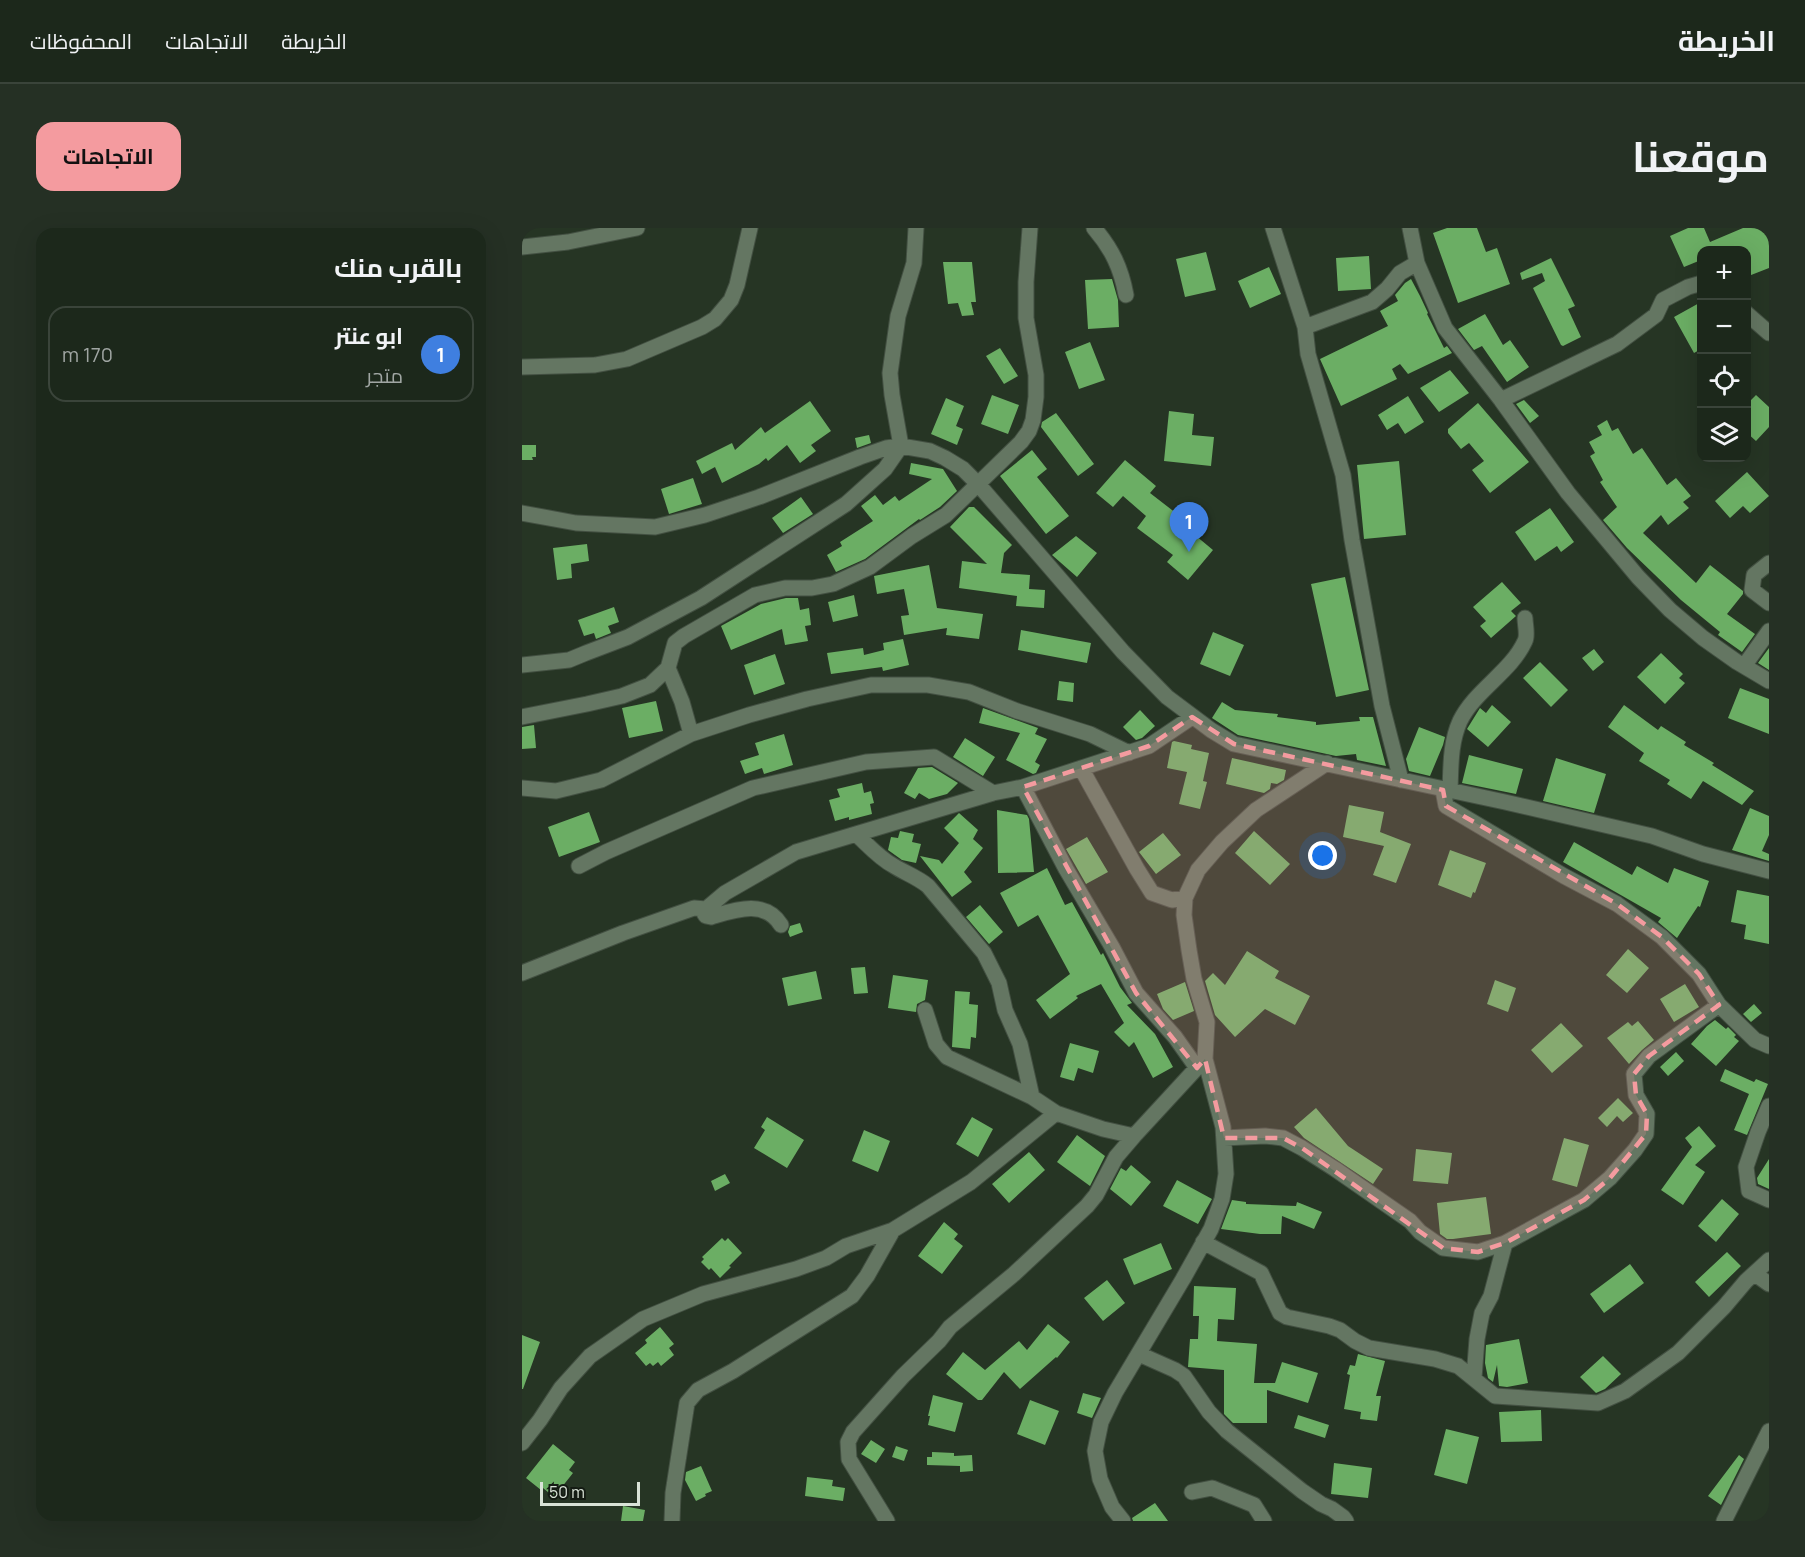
<!DOCTYPE html>
<html lang="ar">
<meta charset="utf-8">
<style>
:root{--surface:#1c281b;--page:#253024;--text:#f1f3f6;--muted:#a0a6a3;--line:#3a443a;--accent:#f49b9f}
body{margin:0;font-family:Manrope,Cairo,sans-serif;background:var(--page);color:var(--text);direction:rtl}
.controls{position:absolute;right:18px;top:18px;display:grid;overflow:hidden;border-radius:12px;box-shadow:0 6px 24px #0002}
.controls button{width:54px;height:54px;display:grid;place-items:center;padding:0;border:0;border-bottom:2px solid var(--line);background:var(--surface);color:var(--text);font:30px sans-serif}
.scale{position:absolute;left:18px;bottom:15px;width:100px;box-sizing:border-box;padding-left:6px;border:3px solid #d9e3d7;border-top:0;font-size:16px;line-height:21px;white-space:nowrap;color:#d9e3d7;-webkit-text-stroke:4px #141b13;paint-order:stroke}
.you{position:absolute;left:801px;top:628px;width:21px;height:21px;margin:-15px;border:4px solid #fff;border-radius:50%;background:#1a73e8;box-shadow:0 0 0 9px #1a73e833}
.badge{display:grid;place-items:center;width:39px;height:39px;border-radius:50%;background:var(--accent);color:#fff;font-size:20px;font-weight:700}
.pin{position:absolute;translate:-50% -50px;filter:drop-shadow(0 2px 3px #0008)}
.pin::after{content:'';position:absolute;top:32px;width:21px;height:18px;background:inherit;clip-path:polygon(0 0,100% 0,50% 100%)}
.list{margin:0;padding:0;list-style:none}
h2{display:flex;justify-content:space-between;align-items:center;height:78px;margin:0;padding:0 24px;font-size:26px}
h2 small{font-size:20px;font-weight:400;color:var(--muted)}
.list li{display:grid;grid-template-columns:39px 1fr auto;gap:18px;align-items:center;box-sizing:border-box;height:96px;margin:0 12px 12px;padding:0 12px;border:2px solid var(--line);border-radius:18px}
.list b{display:block;font-size:22px;white-space:nowrap}
.list p{margin:0;font-size:20px;white-space:nowrap;color:var(--muted)}
.list em{font-size:20px;font-style:normal;color:var(--muted)}
.icon{flex:none;width:33px;height:33px;fill:none;stroke:currentColor;stroke-width:2;stroke-linecap:round;stroke-linejoin:round}
.map{position:relative;flex:none;width:1247px;height:1293px;overflow:hidden;direction:ltr;border-radius:18px}
header{display:flex;align-items:center;gap:36px;box-sizing:border-box;height:84px;padding:0 30px;background:var(--surface);border-bottom:2px solid var(--line)}
header strong{font-size:28px}
nav{display:flex;gap:33px;margin-inline-start:auto;font-size:21px}
.intro{display:flex;align-items:center;justify-content:space-between;box-sizing:border-box;height:144px;padding:0 36px}
h1{margin:0;font-size:42px}
.button{padding:15px 27px;border-radius:18px;background:var(--accent);color:#111;font-size:21px;font-weight:700}
main{display:flex;gap:36px;padding:0 36px}
aside{flex:1;background:var(--surface);border-radius:18px;box-shadow:0 6px 24px #0002}
.map>svg:first-child{display:block}
</style>
<header>
<strong>الخريطة</strong>
<nav><a>الخريطة</a><a>الاتجاهات</a><a>المحفوظات</a></nav>
</header>
<div class="intro"><h1>موقعنا</h1><a class="button">الاتجاهات</a></div>
<main>
<div class="map">
<svg width="1247" height="1293" viewBox="0 0 1247 1293">
<rect width="100%" height="100%" fill="#263524"/>
<path fill="#6bae64" d="M925,0H955L964,24L975,20L988,56L936,75L911,5Z
M1166,0H1182L1188,14L1221,0H1247V40L1224,49V22H1179V32L1162,39L1148,8Z
M684,24L694,62L663,69L654,31Z
M847,28L849,61L816,63L814,30Z
M1029,30L1053,78L1046,81L1059,109L1041,118L1039,117L1011,60L1023,53L1020,45L1000,52L998,45Z
M421,34H450L454,74H449L452,87L440,88L436,75L426,76Z
M747,39L759,66L728,80L716,53Z
M590,51L596,72L597,99L566,101L563,52Z
M889,51L898,68L906,85L905,86L922,120L925,118L930,125L886,146L878,136L870,141L875,151L819,178L798,131L866,98L858,83L876,73L873,67L883,55Z
M1179,74V121L1172,125L1152,89Z
M963,86L981,117L988,112L1007,139L985,154L960,118L952,122L936,101Z
M568,114L583,152L557,161L543,124Z
M478,120L496,148L482,156L464,128Z
M928,142L947,165L917,184L898,160Z
M470,167L497,177L486,206L459,196Z
M1234,167L1247,179V199L1234,213L1224,204V177Z
M886,168L902,194L883,206L876,195L865,202L856,187Z
M424,170L442,178L434,198L441,201L435,217L409,206Z
M1002,172L1017,188L1008,195L994,176Z
M288,173L309,203L289,217L294,223L278,235L265,217L246,233L244,230L237,236L200,255L193,239L180,246L174,233L210,215L213,222L239,199L243,205Z
M956,175L1007,234L968,265L950,242L962,233L947,215L939,221L926,205V201Z
M647,183L672,186L670,207L692,209L689,238L642,233Z
M534,185L572,236L556,248L519,199L520,194Z
M1085,192L1090,203L1096,200L1111,226L1120,220L1145,257L1154,250L1169,268L1161,274L1167,280L1146,297L1139,287L1121,305L1174,355L1188,337L1221,363V366L1205,386L1233,406L1220,424L1196,407L1198,404L1159,372L1105,320L1081,292L1095,279L1078,254L1081,252L1068,228L1073,225L1067,214L1080,207L1075,198Z
M347,207L349,215L335,220L333,210Z
M0,217H14V229H10L11,232H0Z
M510,222L525,241L515,249L547,288L524,306L478,248Z
M603,232L634,258L628,265L659,289L656,293L691,322L666,352L645,334L651,327L615,300L624,288L601,268L591,279L574,265Z
M877,233L884,307L842,311L835,237Z
M389,235L421,241L435,263L418,279L398,292L397,291L343,331L314,344L305,327L320,318L318,314L351,293L339,278L353,267L361,277L373,268L377,273L410,251L387,246Z
M1225,244L1247,268L1228,285L1221,278L1208,290L1193,273Z
M171,250L180,276L147,286L139,261Z
M279,269L291,286L261,305L250,290Z
M447,279H452L490,317L482,325L479,345L508,347L507,361L523,362L522,380L494,378L495,368L437,360L440,333L465,336L428,299Z
M1028,280L1052,314L1039,324L1035,318L1013,333L993,304Z
M554,308L575,325L555,349L530,327Z
M65,316L67,333L49,336L50,350L35,352L31,320Z
M407,337L415,380L461,386L457,411L424,407L425,400L382,407L379,388L387,387L382,361L355,366L352,348Z
M823,349L847,462L814,469L789,356Z
M980,354L999,375L989,383L994,388L969,410L958,398L964,393L951,379Z
M332,367L336,388L311,394L306,374Z
M264,370H276L278,382L287,380L289,397L283,398L286,413L263,417L260,401L209,422L199,398L239,376Z
M92,379L97,394L86,398L89,405L74,411L72,405L62,408L56,392Z
M499,402L569,415L565,435L496,422Z
M691,404L722,417L708,448L678,436Z
M381,411L387,437L361,443L360,439L309,446L305,425L341,420L342,427L362,422L361,415Z
M1247,420V442L1236,435Z
M1072,421L1082,434L1071,443L1060,430Z
M1139,425L1161,446L1157,450L1163,455L1143,476L1115,449Z
M253,426L263,456L232,467L222,437Z
M1018,434L1046,462L1029,479L1001,450Z
M537,453L552,455L551,474L535,472Z
M1218,460L1247,471V506L1206,490Z
M134,473L141,503L107,510L100,480Z
M700,474L713,482L756,486L755,489L794,494V497L838,493L837,489H851L864,538L835,532L834,526L814,528L716,507L690,490Z
M970,477L989,494L966,519L945,501L958,480L964,485Z
M1102,477L1136,502L1139,498L1164,514L1162,517L1192,535L1190,537L1232,563L1220,577L1181,553L1169,571L1145,556L1148,552L1117,533L1122,525L1086,499Z
M461,480L516,500L513,506L525,511L513,534L518,537L514,545L511,546L484,532L498,505L457,495Z
M618,482L633,498L620,510L614,512L601,499Z
M12,497L14,520L0,521V499Z
M897,499L923,509L921,517L908,548L887,543L884,531Z
M262,506L271,537L242,546L240,540L223,546L218,533L237,527L233,515Z
M443,510L473,529L461,548L431,529Z
M652,513L670,517L669,521L687,525L681,553L685,554L678,581L657,576L665,544L645,540L650,514Z
M947,527L1001,541L994,566L940,555Z
M710,530L764,542L762,552L755,556L749,555L748,561L742,565L704,556Z
M1034,530L1084,546L1072,585L1021,573Z
M410,539L436,555L425,566L407,571L397,565L393,571L382,565L396,540Z
M340,555L342,565L349,563L352,575L348,576L350,586L327,592V589L313,593L307,572L318,569L315,561Z
M827,577L862,584L858,604L889,616L874,655L851,647L862,618L821,609Z
M1228,580L1247,588V607L1240,623L1247,626V633L1210,622Z
M475,582L505,587L507,591L512,644L476,645Z
M67,584L78,614L37,629L26,599Z
M437,585L456,602L451,611L461,620L442,644L450,654L430,669L398,628L417,632L420,636L437,615L422,600Z
M378,603L392,606L390,614L399,616L394,635L380,632L366,622L369,609L376,610Z
M732,603L768,636L748,657L713,625Z
M641,605L659,627L634,646L617,624Z
M565,609L586,644L564,656L544,621Z
M1052,614L1110,647L1115,638L1146,655L1152,640L1187,653L1178,679L1176,678L1155,710L1136,694L1139,690L1041,634Z
M928,622L964,635L953,665L951,664L949,670L916,657Z
M525,640L543,677L550,674L579,727L581,725L598,759L610,775L605,777L633,806L651,839L631,850L612,814L607,819L592,804L602,795L579,756L554,768L556,770L528,791L514,772L548,746L516,687L496,699L478,665Z
M1215,662L1247,668V716L1222,711L1224,697L1209,694Z
M458,677L481,704L467,716L444,689Z
M278,695L281,704L268,709L266,704L268,698Z
M1106,721L1127,740L1105,765L1084,747Z
M725,723L757,743L753,750L788,768L773,797L743,781L713,809L693,787L683,753L691,745L703,757Z
M343,739L346,765L332,766L329,740Z
M294,743L300,771L266,778L260,750Z
M371,747L406,752L403,772L395,776L394,784L366,780Z
M973,752L994,760L986,784L965,776Z
M663,754L672,783L651,792L641,781L635,766Z
M1163,756L1177,779L1152,794L1138,771Z
M433,763L448,764L447,776L456,777L454,810L449,809L448,821L430,819Z
M1232,776L1240,785L1229,794L1221,786Z
M1193,792L1204,801L1206,799L1214,807L1212,809L1217,813L1194,838L1169,816L1185,798Z
M1116,793L1132,812L1120,822L1107,836L1085,810L1106,794L1110,798Z
M1039,795L1061,818L1030,845L1009,822Z
M548,815L577,823L571,845L556,840L552,853L538,849Z
M1154,824L1162,833L1146,848L1138,839Z
M1203,841L1232,854L1234,851L1246,856L1225,907L1212,902L1227,866L1198,853Z
M1096,870L1111,885L1101,894L1095,888L1085,899L1076,890Z
M794,880L826,918L861,941L851,956L782,910L772,899Z
M245,889L282,912L265,940L232,920L243,902L239,899Z
M450,889L471,901L456,929L434,916Z
M1177,898L1194,918L1173,937L1183,944L1161,977L1139,962L1170,919L1163,910Z
M342,902L368,913L356,944L330,933Z
M555,907L583,928L568,958L535,934Z
M1042,910L1067,917L1055,959L1030,952Z
M894,921L930,925L926,956L891,953Z
M507,924L523,942L487,975L470,956Z
M1247,931V961L1236,956L1235,950Z
M609,937L629,954L609,978L588,961L599,940L604,943Z
M203,946L208,955L193,963L189,953Z
M655,952L690,971L676,996L641,978Z
M964,969L969,1006L931,1011H925L918,1006L915,975Z
M1200,971L1217,986L1194,1014L1176,998Z
M710,972L724,974V976L774,978L775,974L800,984L792,1001L760,988L759,1006H738L699,1001Z
M422,994L436,1006L432,1011L441,1018L420,1046L396,1028Z
M200,1010L203,1013L206,1010L220,1025L207,1038L209,1039L198,1050L189,1040L187,1042L179,1034L182,1031L180,1029Z
M639,1015L650,1041L612,1057L601,1031Z
M1205,1024L1219,1038L1187,1069L1173,1054Z
M1108,1036L1122,1055L1082,1085L1068,1066Z
M585,1052L603,1075L581,1093L562,1070Z
M672,1058L714,1060L712,1092L696,1091L695,1113L735,1116L732,1155H753L760,1134L796,1145L786,1175L745,1162V1195H711L702,1186V1142L666,1139L668,1111H676L677,1088H671Z
M526,1096L548,1114L535,1130L534,1129L498,1161L482,1144L460,1172H456L424,1146L441,1124L463,1142L497,1113L505,1122Z
M138,1099L152,1116L147,1120L152,1127L139,1138L136,1134L131,1138L128,1135L124,1138L113,1125L125,1115L123,1112Z
M0,1107L18,1114L1,1161H0Z
M997,1111L1006,1155L985,1159L977,1158L975,1137L971,1154L966,1150L963,1135L964,1117Z
M836,1126L863,1133L854,1168H859L855,1193L838,1191L839,1184L822,1181L828,1147L825,1146L828,1137L833,1138Z
M1081,1128L1099,1146L1083,1161L1074,1165L1058,1149Z
M561,1165L579,1170L570,1190L555,1185Z
M411,1167L441,1175L433,1204L406,1197L408,1188H406Z
M508,1172L537,1183L523,1217L495,1206Z
M1019,1182L1020,1213L979,1214L977,1184Z
M776,1187L807,1197L803,1210L772,1200Z
M924,1201L957,1209L945,1256L912,1247Z
M349,1212L363,1221L354,1235L339,1226Z
M31,1216L53,1234L47,1242L51,1245L32,1269L21,1260L19,1262L4,1250Z
M374,1218L386,1222L382,1233L370,1229Z
M410,1224L432,1225V1228L450,1227L451,1243L438,1244V1238L405,1237V1229H410Z
M1217,1227L1222,1231L1199,1277L1186,1268Z
M812,1235L850,1240L846,1270L809,1266Z
M179,1238L190,1263L183,1266L184,1268L174,1273L163,1252L164,1244Z
M285,1249L311,1252L310,1258L323,1260L321,1273L283,1268Z
M633,1275L646,1293H611L610,1290Z
M101,1278L123,1282L121,1293H99Z"/>
<g fill="none" stroke-linecap="round" stroke-linejoin="round">
<g stroke="#435042" stroke-width="17">
<path id="minor" d="M572,0C590,21 599,40 604,67
M751,0L783,99
M888,0L895,35L923,100L979,172L1046,265L1116,349L1148,382L1181,410L1215,434L1247,453
M0,19L46,14L115,0
M1224,85L1247,105
M0,139L73,137L105,131L180,99L193,91L209,72L215,57L228,0
M979,172L1095,116L1134,87L1141,72L1166,59L1180,55
M0,285L54,295L133,299L183,287L237,269L338,229L364,220L379,218L408,223L423,230L441,241L456,256L601,424L645,469L689,502L712,516L983,574L1130,608L1181,626L1247,643
M1247,335L1232,347L1230,362L1247,375
M0,437L47,432L64,425L106,409L179,370L324,276L363,241L379,218L370,167L368,145L376,88L392,35L394,0
M1222,438L1247,403
M146,440L160,474L169,506
M0,489L65,476L100,468L128,457L146,440L153,415L162,408L233,367L263,360H290L311,356L348,339L390,308L424,287L499,214L507,203L511,192L514,169V147L504,90V54L508,0
M559,540L615,641L630,665L650,672L663,670
M879,552L860,478L830,312L821,247L786,126L783,99L850,74L865,61L878,45L895,35
M501,559L544,641L590,719L614,765L653,809L675,840
M0,560L34,563L79,552L169,506L227,487L285,471L349,457H406L447,464L495,483L568,506L607,525
M921,562L924,578L1042,648L1095,676L1140,709L1177,746L1197,777L1233,812L1247,818
M928,563C929,539 928,515 938,493C953,462 989,444 1003,413C1006,407 1003,397 1003,390
M334,606C346,617 357,630 372,638C383,645 395,649 406,658L462,725L477,755L483,782L498,816L510,869
M57,638L84,624L231,560L344,534L412,529L471,565
M259,697C243,671 213,682 189,689L184,688L182,685L184,681L203,665L274,624L471,565L501,559L627,518L670,489
M0,745L101,705L172,680L184,681
M403,782L414,816L425,829L510,869L534,885
M1247,878L1236,904L1224,939L1227,963L1247,972
M702,910L743,908L761,910L780,920L813,941L888,993L898,1004L921,1020L956,1024L983,1015L1062,972L1088,950L1113,922L1124,906L1125,886L1114,867L1112,846L1127,828L1197,777
M681,1014L739,1045L758,1085L765,1089L807,1098L818,1102L833,1113L847,1120L913,1131L936,1138L973,1168L1076,1175L1103,1163L1156,1125L1202,1079L1224,1053L1247,1032
M1233,1046L1247,1056
M617,1126L653,1142L662,1148L687,1184L705,1203L780,1263L799,1276L810,1281L821,1289L824,1293
M952,1150L955,1111L960,1085L969,1068L983,1015
M0,1215L18,1192L39,1160L68,1128L121,1091L181,1066L274,1041L304,1030L324,1018L371,1002L449,954L534,885L581,901L612,908L683,831
M670,1264L690,1260L732,1277L742,1293
M150,1293L151,1265L165,1175L176,1162L211,1143L330,1068L345,1048L371,1002
M365,1293L327,1231L326,1214L331,1204L381,1148L417,1113L428,1099L492,1046L565,978L574,967L594,929L612,908
M601,1293L590,1279L578,1251L573,1223L579,1194L593,1165L661,1051L689,1001L700,971L704,946L701,899L683,831L685,794L672,751L667,722L662,687L663,670L676,642L700,614L734,582L805,535
M1202,1293L1247,1203"/>
</g>
<use href="#minor" stroke="#647662" stroke-width="15"/>
</g>
<path fill="#f49b9f" fill-opacity="0.2" stroke="#f49b9f" stroke-width="4.5" stroke-dasharray="12 8" stroke-linejoin="round" d="M670,489L712,516L921,562L924,578L1095,676L1140,709L1177,746L1197,777L1127,828L1112,846L1114,867L1125,886L1124,906L1088,950L1062,972L983,1015L956,1024L921,1020L780,920L761,910H702L683,831L675,840L614,765L501,559L627,518Z"/>
</svg>
<div class="controls">
<button>+</button>
<button>−</button>
<button><svg class="icon" aria-label="locate" viewBox="0 0 24 24"><circle cx="12" cy="12" r="6"/><path d="M12 2v4M12 18v4M2 12h4M18 12h4"/></svg></button>
<button><svg class="icon" aria-label="layers" viewBox="0 0 24 24"><path d="M12 4l9 5-9 5-9-5zM3 14l9 5 9-5"/></svg></button>
</div>
<div class="scale">50 m</div>
<div class="you"></div>
<div class="pin badge" style="left:667px;top:324px;background:#3f7fe0">1</div>
</div>
<aside>
<h2>بالقرب منك<small></small></h2>
<ul class="list">
<li><span class="badge" style="background:#3f7fe0">1</span><div><b>ابو عنتر</b><p>متجر</p></div><em>170 m</em></li>
</ul>
</aside>
</main>
